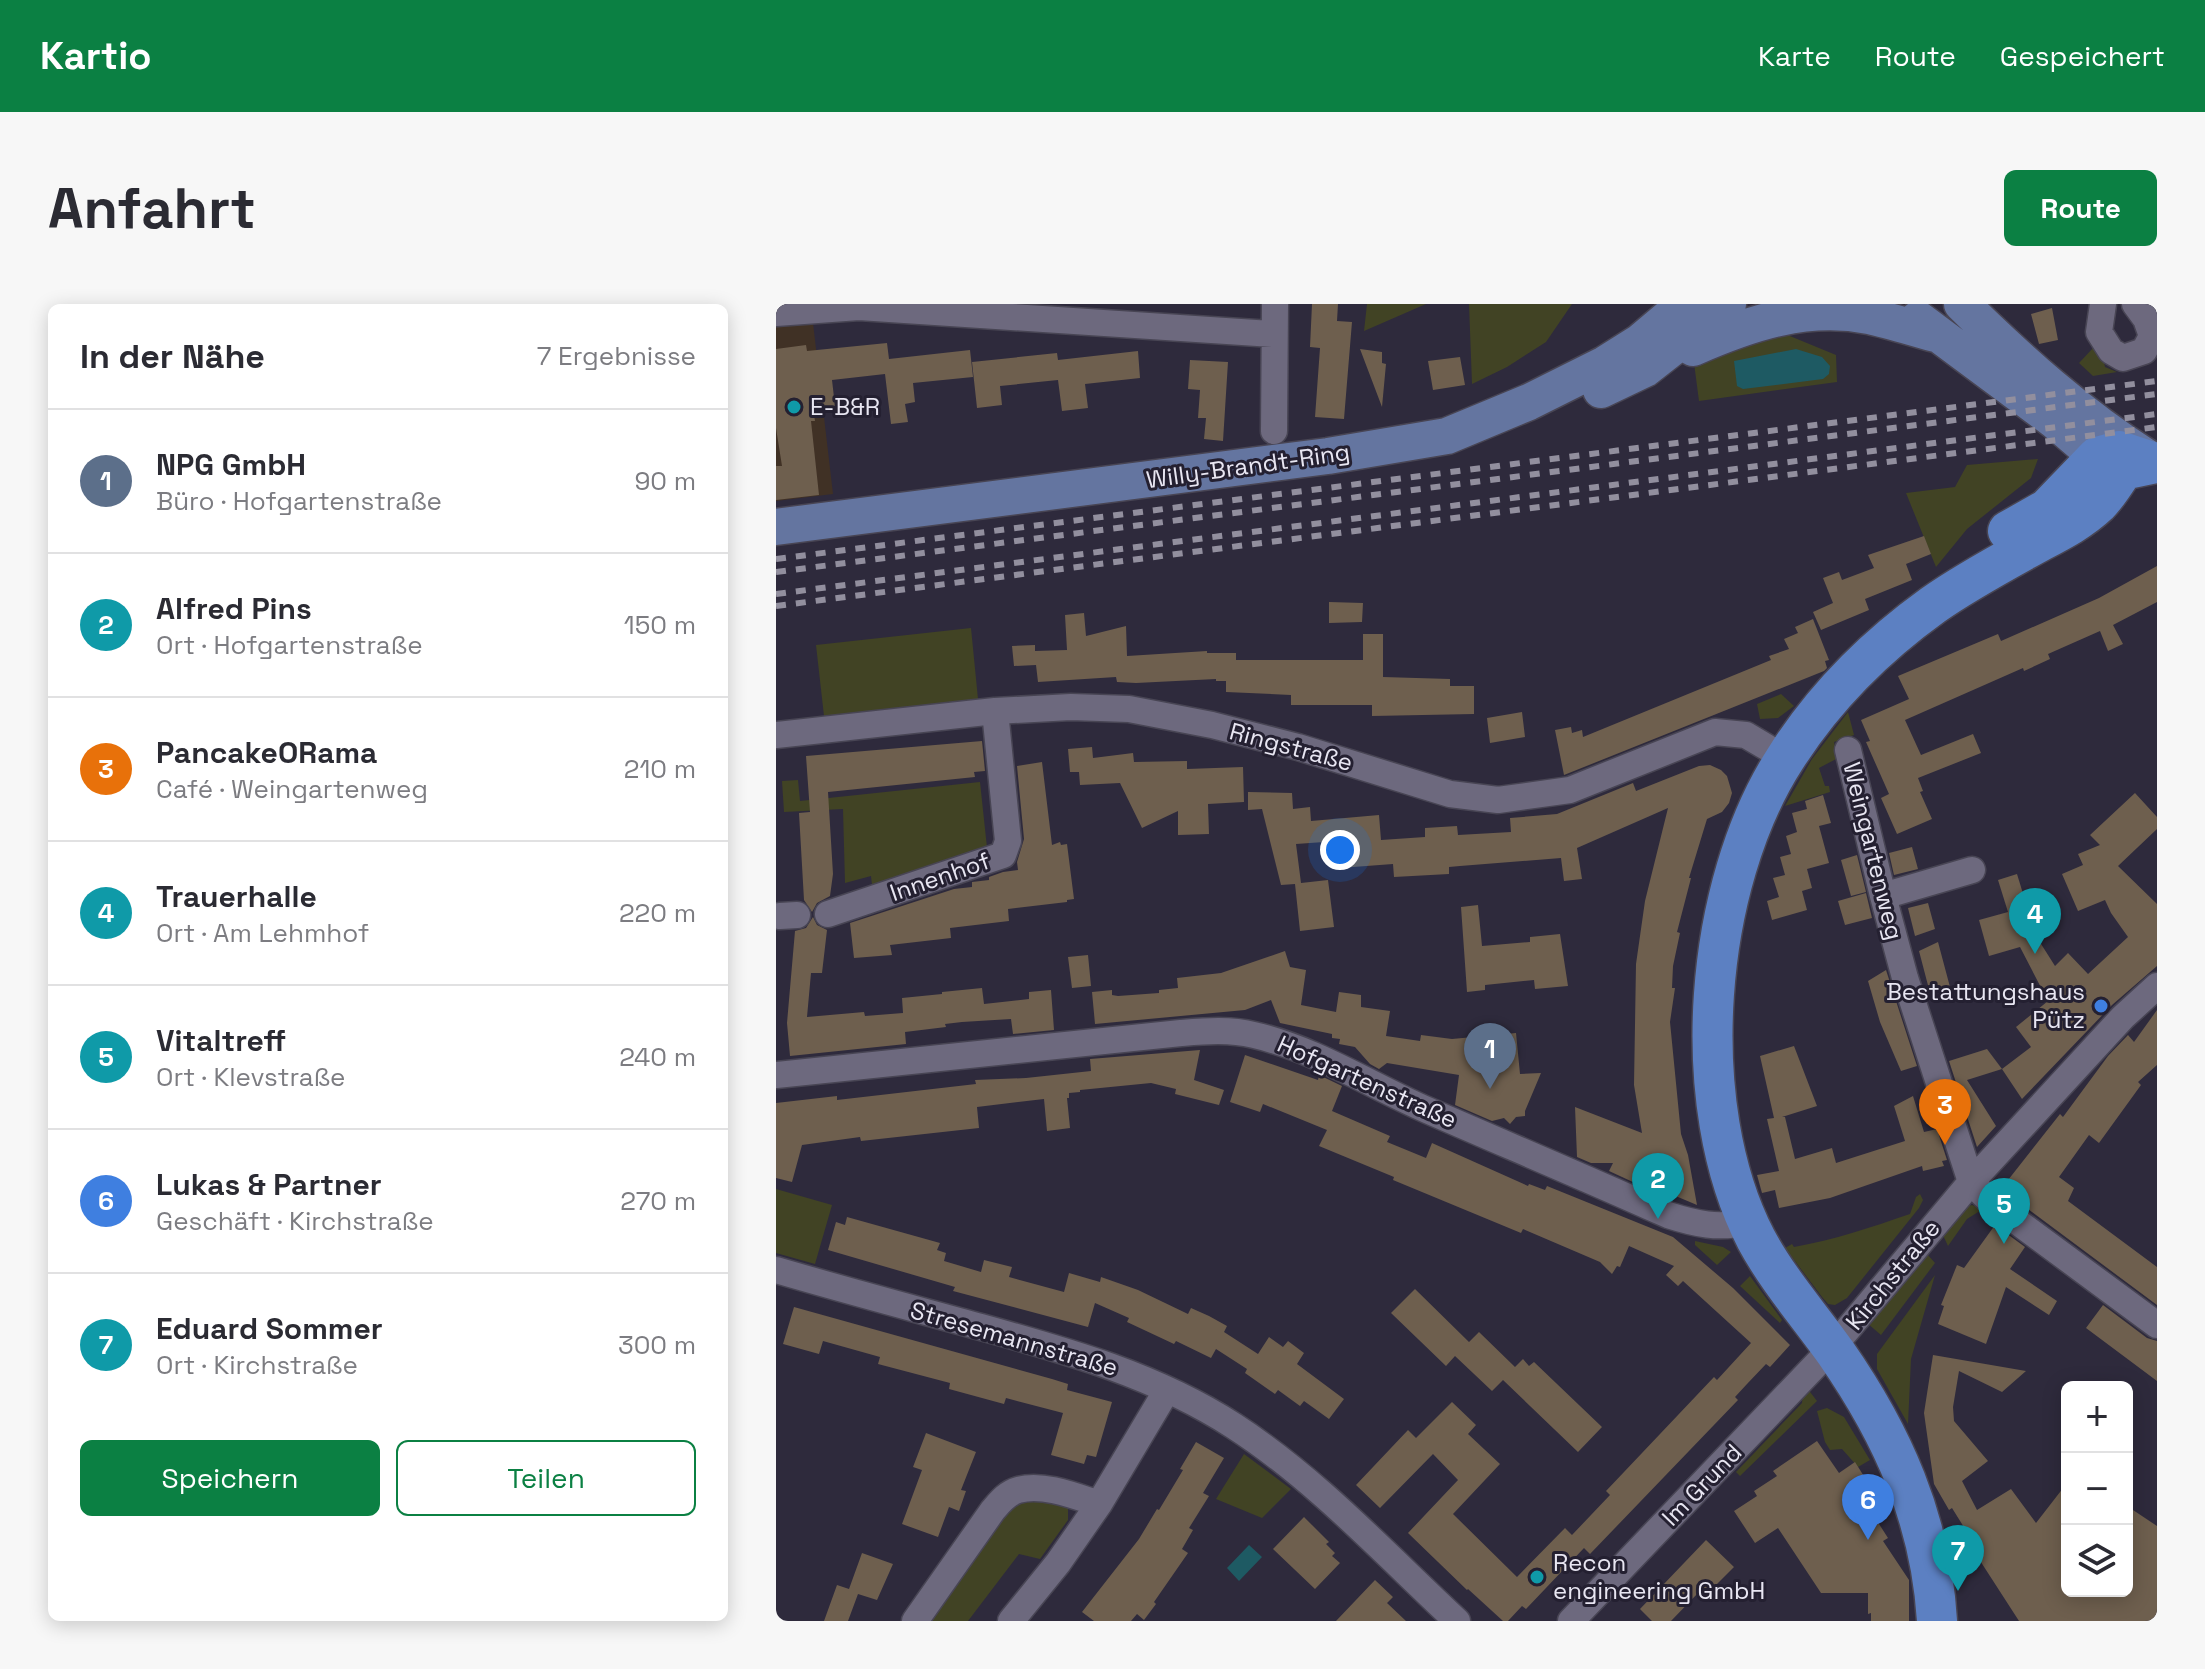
<!DOCTYPE html>
<html lang="de">
<meta charset="utf-8">
<style>
:root{--surface:#fff;--page:#f7f7f7;--text:#2b2b33;--muted:#7c7c81;--line:#e1e1e2;--accent:#0b8043}
body{margin:0;font-family:"Space Grotesk",sans-serif;background:var(--page);color:var(--text)}
.controls{position:absolute;right:24px;bottom:24px;display:grid;overflow:hidden;border-radius:12px;box-shadow:0 4px 20px #0003}
.controls button{width:72px;height:72px;display:grid;place-items:center;padding:0;border:0;border-bottom:2px solid var(--line);background:var(--surface);color:var(--text);font:40px sans-serif}
.you{position:absolute;left:564px;top:546px;width:28px;height:28px;margin:-20px;border:6px solid #fff;border-radius:50%;background:#1a73e8;box-shadow:0 0 0 12px #1a73e833}
.badge{display:grid;place-items:center;width:52px;height:52px;border-radius:50%;background:var(--accent);color:#fff;font-size:26px;font-weight:700}
.pin{position:absolute;translate:-50% -66px;filter:drop-shadow(0 2px 4px #0008)}
.pin::after{content:'';position:absolute;top:42px;width:28px;height:24px;background:inherit;clip-path:polygon(0 0,100% 0,50% 100%)}
.list{margin:0;padding:0;list-style:none}
h2{display:flex;justify-content:space-between;align-items:center;height:104px;margin:0;padding:0 32px;font-size:34px}
h2 small{font-size:26px;font-weight:400;color:var(--muted)}
.list li{display:grid;grid-template-columns:52px 1fr auto;gap:24px;align-items:center;box-sizing:border-box;height:144px;padding:0 32px;border-top:2px solid var(--line)}
.list b{display:block;font-size:30px;white-space:nowrap}
.list p{margin:0;font-size:26px;white-space:nowrap;color:var(--muted)}
.list em{font-size:26px;font-style:normal;color:var(--muted)}
.actions{display:flex;gap:16px;padding:24px 32px}
.actions a{flex:1;padding:18px 0;border:2px solid var(--accent);border-radius:12px;text-align:center;font-size:28px;color:var(--accent)}
.actions .main{background:var(--accent);color:#fff}
.icon{flex:none;width:44px;height:44px;fill:none;stroke:currentColor;stroke-width:2;stroke-linecap:round;stroke-linejoin:round}
.map{position:relative;flex:none;width:1381px;height:1317px;overflow:hidden;border-radius:12px}
header{display:flex;align-items:center;gap:48px;box-sizing:border-box;height:112px;padding:0 40px;background:var(--accent);color:#fff}
header strong{font-size:38px}
nav{display:flex;gap:44px;margin-inline-start:auto;font-size:28px}
.intro{display:flex;align-items:center;justify-content:space-between;box-sizing:border-box;height:192px;padding:0 48px}
h1{margin:0;font-size:56px}
.button{padding:20px 36px;border-radius:12px;background:var(--accent);color:#fff;font-size:28px;font-weight:700}
main{display:flex;gap:48px;padding:0 48px}
aside{flex:1;background:var(--surface);border-radius:12px;box-shadow:0 4px 20px #0003}
.map>svg:first-child{display:block}
</style>
<header>
<strong>Kartio</strong>
<nav><a>Karte</a><a>Route</a><a>Gespeichert</a></nav>
</header>
<div class="intro"><h1>Anfahrt</h1><a class="button">Route</a></div>
<main>
<aside>
<h2>In der Nähe<small>7 Ergebnisse</small></h2>
<ul class="list">
<li><span class="badge" style="background:#5c6f8a">1</span><div><b>NPG GmbH</b><p>Büro · Hofgartenstraße</p></div><em>90 m</em></li>
<li><span class="badge" style="background:#0f9aa8">2</span><div><b>Alfred Pins</b><p>Ort · Hofgartenstraße</p></div><em>150 m</em></li>
<li><span class="badge" style="background:#e8710a">3</span><div><b>PancakeORama</b><p>Café · Weingartenweg</p></div><em>210 m</em></li>
<li><span class="badge" style="background:#0f9aa8">4</span><div><b>Trauerhalle</b><p>Ort · Am Lehmhof</p></div><em>220 m</em></li>
<li><span class="badge" style="background:#0f9aa8">5</span><div><b>Vitaltreff</b><p>Ort · Klevstraße</p></div><em>240 m</em></li>
<li><span class="badge" style="background:#3f7fe0">6</span><div><b>Lukas &amp; Partner</b><p>Geschäft · Kirchstraße</p></div><em>270 m</em></li>
<li><span class="badge" style="background:#0f9aa8">7</span><div><b>Eduard Sommer</b><p>Ort · Kirchstraße</p></div><em>300 m</em></li>
</ul>
<div class="actions"><a class="main">Speichern</a><a>Teilen</a></div>
</aside>
<div class="map">
<svg width="1381" height="1317" viewBox="0 0 1381 1317">
<rect width="100%" height="100%" fill="#2e2a3c"/>
<path fill="#403125" d="M37,19L57,190L0,197V23Z"/>
<path fill="#414324" d="M591,0H650L588,27Z
M693,0H796L770,38L731,63L696,80Z
M1009,30L1060,51L1061,78L923,97L918,59L964,42Z
M1318,43L1328,57L1329,63L1341,68L1317,72L1303,59Z
M1262,155L1255,174L1191,225L1160,263L1130,189L1179,183L1191,161Z
M195,324L202,395L48,412L40,341Z
M1005,390L1018,402L1002,414L984,415L981,400Z
M1072,408L1078,431L1058,438L1062,454L1043,464L1049,482H1053L1054,488L1009,502L1036,455Z
M22,476L24,497L204,478L212,553L97,590L95,572L69,579L67,505L8,508L6,477Z
M0,885L56,901L39,960L0,949Z
M1144,890L1147,896L1143,904L1071,994L1059,1001L1052,1000L1046,993L1009,944L1016,940L1018,943C1058,936 1096,923 1134,910L1140,893Z
M1196,901L1207,905L1191,915L1172,942L1165,927L1188,903Z
M919,937L947,943L955,948L941,961L919,941Z
M1151,950L1159,959L1105,1031L1091,1019Z
M1159,971L1135,1055L1132,1120L1101,1065V1050Z
M974,972L1006,1016L1004,1019L964,982Z
M1031,1084L1041,1097L964,1172L960,1168L1026,1099L1027,1089Z
M1051,1104L1068,1113L1094,1156L1082,1163L1066,1145L1054,1146L1049,1138L1041,1107Z
M468,1150L515,1185L486,1214L440,1195Z
M242,1196L281,1197L292,1204V1216L264,1255L243,1250L192,1317H152L232,1202Z"/>
<path fill="#1e5a63" d="M1020,45L1046,53L1054,62L1053,70L1047,75L967,85L961,82L958,57Z
M473,1241L486,1253L463,1277L451,1264Z"/>
<path fill="#6e5f4e" d="M536,0H562L561,17L576,18L568,115L539,113L544,44L534,43Z
M1276,4L1282,36L1263,40L1255,10Z
M111,39L113,55L194,46L197,73L137,79L139,98L129,100L132,118L115,120L109,70L56,76L59,102L37,104L39,117H35L43,191L0,196V162H6L0,124V45L30,41L31,47Z
M584,45L606,48V59L610,60L606,103Z
M362,47L364,74L309,80L312,104L286,107L282,76L224,82L226,101L201,104L196,58L281,49L282,56Z
M684,53L689,81L657,86L652,57Z
M414,56L452,58L447,137L428,135L430,114H422L424,86L412,85Z
M1148,232L1155,250L1130,260L1136,276L1089,295L1093,306L1045,326L1037,308L1057,299L1047,274L1063,268L1066,276L1098,264L1092,251Z
M1381,262V298L1337,321L1347,340L1332,347L1324,327L1272,350L1274,355L1248,367L1247,364L1129,416L1145,451L1197,430L1205,449L1142,474L1147,487L1144,488L1156,515L1121,530L1105,494L1113,490L1090,438L1094,437L1085,416L1133,395L1122,372L1222,330L1225,337L1323,294Z
M553,298L587,299L586,318L553,319Z
M308,309L310,332L350,322L351,352L431,347V349H460V356H587V330H607V373L674,375V382H698V410L596,412V401H515V391L450,388V377H440V375L360,379L341,378L340,373L262,378L260,361L238,362L236,342L259,341V347L291,346L289,311Z
M1037,315L1053,356L1049,357L1051,364L1048,367L788,471L779,426L795,423L796,429L806,426L807,433L995,356L993,352L1013,345L1008,335L1022,329L1019,323Z
M746,408L749,433L714,439L711,414Z
M206,437L209,467L198,468L199,473L52,488L57,570L54,592L41,599L36,608L28,596L23,509L34,508L30,452Z
M316,443L317,454L357,449L358,458L411,457V465L467,463L468,498L432,500L433,530L402,531V507L366,524L344,479L304,481L303,468H294L292,445Z
M266,458L276,541L284,538L285,541L291,540L298,595L291,596V598L232,605L233,617L174,624L175,634L114,641L116,651L78,654L74,619L178,585L196,583V578L213,576V573L227,568L242,566L241,558L248,535L241,462Z
M934,461L945,466L951,472L956,489L953,499L946,508L931,515L913,574H915L901,628L904,629L897,662L896,684H899L894,718L905,830L912,851L921,901L883,885V890L833,867L837,859H815L801,853L799,803L866,829L858,781L860,660L869,597L892,504L801,544L806,575L788,577L785,554L684,562L673,563V570L618,573L617,560L564,564L562,537L520,540L525,579L552,576L558,623L524,627L519,580L505,581L486,505L472,506V488L516,489L517,505L534,503L535,517L603,511L605,536L649,533V524L681,522L682,531L735,528L734,514L781,510L857,479L860,487L923,462Z
M1359,489L1381,513V525L1342,562L1381,600V662L1336,701L1246,795L1226,765L1255,743L1240,723L1272,697L1244,643L1213,652L1203,616L1232,608L1222,576L1241,570L1260,632L1279,662L1292,649L1312,670L1352,633L1335,609L1329,596L1302,607L1286,570L1307,561L1302,550L1324,541L1314,531Z
M1047,491L1055,519L1043,522L1053,559L1031,565L1036,584L1026,587L1031,606L996,616L991,597L1003,593L997,574L1009,571L1004,553L1015,550L1010,532L1021,528L1016,509L1031,505L1029,497Z
M1136,543L1142,565L1118,571L1113,549Z
M1081,551L1090,588L1075,592L1065,556Z
M1090,589L1096,614L1069,621L1062,597Z
M1152,599L1159,625L1139,632L1132,604Z
M702,601L706,642L754,638V633L784,630L792,682L759,685L758,676L709,681V686L691,688L685,603Z
M37,613L41,621L51,626L46,669H35L31,713L88,708L89,712L127,709L126,694L166,690V688L206,684L208,700L253,695V688L275,686L278,726L237,730L235,715L186,718L169,720L170,723L129,728L130,740L14,752L11,719L19,627L30,624Z
M1162,638L1174,683L1154,689L1143,647Z
M509,647L514,663L530,666L525,701L560,708L563,688L585,691V703L614,707L610,732L644,737L645,731L676,735L740,729L744,770L765,769L749,807V812L740,813L734,820L728,814L716,817L679,801L683,771L611,759L603,765L594,760L579,743L563,740L564,735L556,734V730L504,719L495,696L469,706L319,720L316,688L336,686V691L342,692L383,689V686L402,684L401,674L445,669Z
M312,651L315,682L296,684L292,653Z
M1110,666L1141,762L1125,767L1104,718L1092,677Z
M1381,706V761L1362,778L1365,781L1323,839L1313,831L1283,873L1298,884L1292,897L1381,963V1001L1225,885L1284,810L1287,813L1332,752L1352,731L1358,738Z
M1018,742L1041,802L1006,813H1009L1019,855L1056,844L1060,859L1129,837L1118,802L1137,792L1148,828L1161,825L1171,856L1166,857L1168,862L1147,867L1146,862L1054,894L1003,904L999,886L986,889L981,871L1003,867L991,815L998,814L984,752Z
M1211,745L1226,765L1191,776L1220,822L1201,843L1173,757Z
M424,746L418,776L448,786L443,801L399,790L400,785L375,779L304,786V788L293,789V794H291L294,824L271,827L268,795L201,803L203,824L85,837L84,833L26,841L16,878L0,874V799L61,792V796L200,780L199,776L250,774L315,767L314,755Z
M469,751L542,776L543,771L566,782L556,807L614,832L611,838L650,854L656,839L752,882L753,880L769,886L771,882L897,933L957,984L1014,1041L994,1063L990,1060L971,1080L959,1093L962,1096L814,1250L808,1244L750,1305L746,1302L732,1317H727L692,1285L691,1286L632,1229L682,1176L657,1150L604,1204L580,1181L632,1126L640,1134L676,1098L700,1121L692,1130L724,1160L677,1210L741,1273L789,1224L796,1231L834,1191L830,1187L938,1073L941,1076L975,1039L907,977L902,982L890,971L898,962L853,942L844,963L841,962L836,970L824,958L747,925L745,929L617,876L618,873L543,842L551,826L487,800L484,808L454,798Z
M71,913L164,939L161,946L170,949L168,957L205,968L208,956L236,963L233,973L288,988L293,969L324,978L325,973L362,986L412,1010L415,1004L433,1012L451,1022L448,1028L482,1050L493,1033L507,1043L512,1037L528,1049L521,1060L568,1095L553,1115L528,1097L524,1102L502,1086L499,1090L469,1069L471,1065L440,1045L435,1054L400,1037L398,1040L351,1018L353,1014L319,999L312,1023L177,987L179,983L52,946L60,918L69,921Z
M1219,921L1249,943L1234,965L1281,997L1273,1011L1230,983L1210,1040L1162,1020L1168,1002L1165,1001L1181,961L1188,964Z
M639,985L693,1038L703,1028L739,1063L747,1055L753,1062L758,1058L826,1123L802,1148L727,1076L716,1087L679,1052L670,1062L615,1009Z
M1327,1001L1371,1034L1381,1037V1077L1310,1024Z
M18,1003L276,1075L292,1080L291,1086L336,1098L320,1153L311,1151L308,1160L275,1151L287,1109L230,1094L228,1100L173,1085L174,1079L102,1060L104,1053L47,1037L43,1050L7,1040Z
M1157,1051L1250,1067L1226,1088L1183,1067L1177,1103L1178,1117L1212,1157L1186,1177L1201,1206L1235,1185L1260,1219L1291,1179V1287H1351V1202L1381,1222V1317H1243L1201,1252L1204,1249L1176,1204L1173,1206L1158,1180L1148,1109Z
M150,1129L200,1148L185,1186L190,1187L183,1207L173,1203L162,1233L126,1220L146,1166L137,1163Z
M1041,1137L1063,1169L1079,1158L1106,1201L1096,1209L1112,1234L1107,1237L1133,1276V1317H1095V1309L1092,1310V1289H1045L1002,1224L979,1239L958,1207L981,1192L978,1187L1001,1172L997,1167Z
M420,1138L448,1154L427,1189L433,1192L413,1224L417,1226L406,1245L412,1249L378,1298L380,1300L368,1316L361,1310L355,1317H318L306,1308L363,1235L381,1205L383,1206L407,1166L404,1165Z
M528,1213L553,1238L550,1240L559,1249L556,1252L564,1259L539,1285L497,1245Z
M930,1236L958,1263L928,1293L923,1288L895,1317H876L864,1305Z
M86,1249L117,1260L101,1296L82,1290L72,1317H48L61,1281L73,1285Z
M599,1276L617,1293L611,1299L630,1317H560Z"/>
<g fill="none" stroke-linecap="round" stroke-linejoin="round">
<g stroke="#484554" stroke-width="29">
<path id="street" d="M1327,0L1323,28L1335,47L1347,54L1368,47L1376,32L1370,15L1359,0
M0,9L83,3L497,30
M498,127L499,0
M0,431L219,407L295,403L353,405L436,421L522,443L674,490L722,496L794,486L939,428L970,431L1009,454
M1072,446L1107,592L1129,674L1195,878L1216,899L1381,1021
M1107,592L1196,566
M52,610L227,551L232,537L219,407
M4,612L21,611
M0,771L405,729C430,727 454,725 478,731C539,745 594,781 651,806C731,841 812,875 892,911C920,920 942,925 972,918
M0,966C68,986 136,1004 205,1023C292,1047 381,1072 458,1122C540,1175 610,1251 681,1317
M139,1317L217,1206C224,1198 231,1189 242,1186C267,1179 299,1192 323,1200
M235,1317L282,1259L323,1200L391,1086
M795,1317L1056,1044L1195,878L1347,713L1381,682"/>
</g>
<g stroke="#484554" stroke-width="39">
<path id="secondary" d="M1186,0C1243,56 1305,112 1372,154
M1142,15L1279,117L1321,153L1347,166
M917,44C974,19 1030,0 1093,12C1115,17 1137,24 1159,30
M825,86L869,65L952,0
M0,223L552,152L671,132L753,98L829,60L864,38L909,0"/>
</g>
<g stroke="#484554" stroke-width="43">
<path id="primary" d="M1232,227L1271,205L1321,153L1343,147L1373,157
M1161,1317C1155,1216 1117,1131 1060,1049C1033,1011 1002,976 980,935C910,800 928,581 1009,455C1047,395 1100,342 1157,301C1191,277 1229,257 1265,237C1286,226 1305,216 1322,200C1332,190 1339,178 1347,166L1380,159"/>
</g>
<use href="#street" stroke="#6d697e" stroke-width="26"/>
<use href="#secondary" stroke="#6475a0" stroke-width="36"/>
<use href="#primary" stroke="#5c80c2" stroke-width="40"/>
<path stroke="#928f9e" stroke-width="6" stroke-dasharray="10 10" stroke-linecap="butt" d="M0,255L1381,77
M0,268L1381,90
M0,290L1381,110
M0,302L1381,123"/>
</g>
<g fill="#0f9aa8" stroke="#242031" stroke-width="3">
<circle cx="18" cy="103" r="8"/>
<circle cx="761" cy="1273" r="8"/>
</g>
<circle fill="#3f7fe0" stroke="#242031" stroke-width="3" cx="1325" cy="702" r="8"/>
<g text-anchor="middle" stroke-width="6" stroke-linejoin="round" paint-order="stroke">
<g font-size="24" fill="#e8e6f2" stroke="#242031" text-anchor="start">
<text x="34" y="111">E-B&amp;R</text>
<text x="1309" y="696" text-anchor="end">Bestattungshaus<tspan x="1309" dy="28">Pütz</tspan></text>
<text x="777" y="1267">Recon<tspan x="777" dy="28">engineering GmbH</tspan></text>
</g>
<g font-size="24" fill="#e8e6f2" stroke="#242031">
<text transform="translate(472 162) rotate(-8)" y="8">Willy-Brandt-Ring</text>
<text transform="translate(515 443) rotate(15)" y="8">Ringstraße</text>
<text transform="translate(1097 547) rotate(76)" y="8">Weingartenweg</text>
<text transform="translate(164 573) rotate(-19)" y="8">Innenhof</text>
<text transform="translate(591 778) rotate(24)" y="8">Hofgartenstraße</text>
<text transform="translate(1117 971) rotate(-51)" y="8">Kirchstraße</text>
<text transform="translate(238 1035) rotate(16)" y="8">Stresemannstraße</text>
<text transform="translate(926 1181) rotate(-46)" y="8">Im Grund</text>
</g>
</g>
</svg>
<div class="controls">
<button>+</button>
<button>−</button>
<button><svg class="icon" aria-label="layers" viewBox="0 0 24 24"><path d="M12 4l9 5-9 5-9-5zM3 14l9 5 9-5"/></svg></button>
</div>
<div class="you"></div>
<div class="pin badge" style="left:714px;top:785px;background:#5c6f8a">1</div>
<div class="pin badge" style="left:882px;top:915px;background:#0f9aa8">2</div>
<div class="pin badge" style="left:1169px;top:841px;background:#e8710a">3</div>
<div class="pin badge" style="left:1259px;top:650px;background:#0f9aa8">4</div>
<div class="pin badge" style="left:1228px;top:940px;background:#0f9aa8">5</div>
<div class="pin badge" style="left:1092px;top:1236px;background:#3f7fe0">6</div>
<div class="pin badge" style="left:1182px;top:1287px;background:#0f9aa8">7</div>
</div>
</main>
